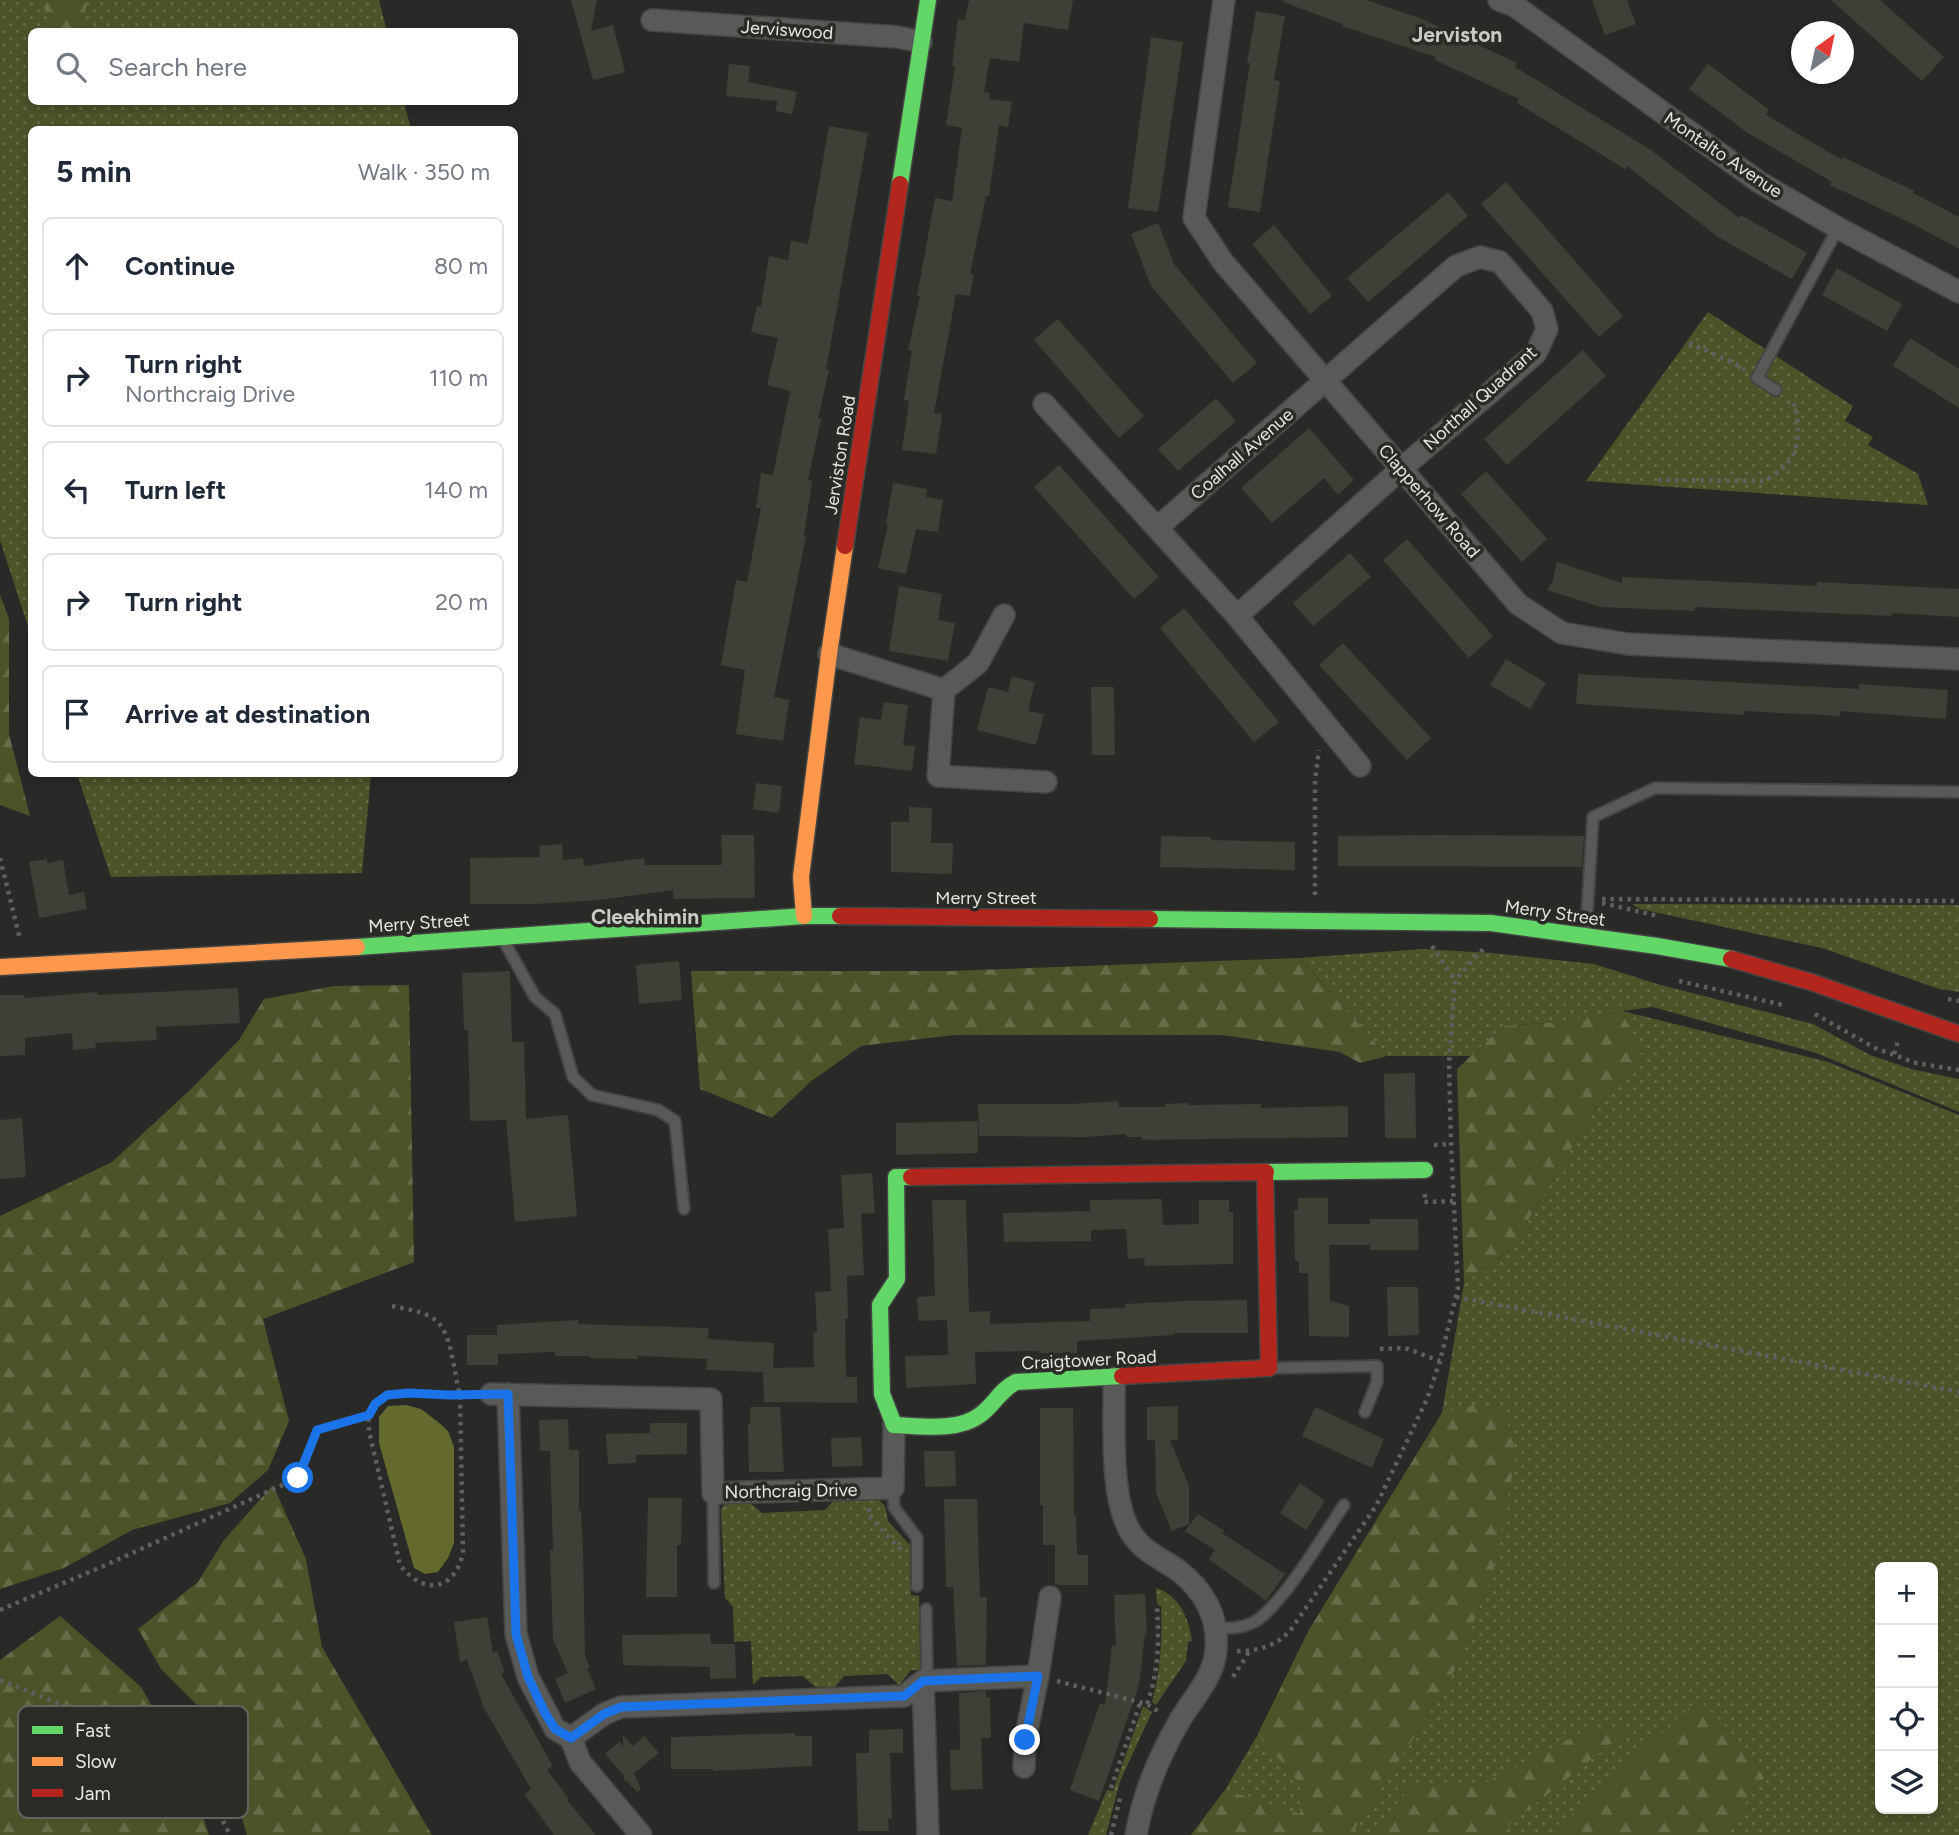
<!DOCTYPE html>
<meta charset="utf-8">
<style>
:root{--surface:#fff;--page:#f2f2f3;--text:#1f2937;--muted:#747a83;--line:#e0e1e3}
body{margin:0;font-family:Figtree,sans-serif;background:var(--page);color:var(--text)}
.controls{position:absolute;right:21px;bottom:21px;display:grid;overflow:hidden;border-radius:10px;box-shadow:0 4px 10px #0003}
.controls button{width:63px;height:63px;display:grid;place-items:center;padding:0;border:0;border-bottom:2px solid var(--line);background:var(--surface);color:var(--text);font:35px sans-serif}
.compass{position:absolute;left:1791px;top:21px;width:63px;height:63px;border-radius:50%;background:var(--surface);box-shadow:0 4px 10px #0003;rotate:33deg}
.stop{position:absolute;width:21px;height:21px;margin:-16px;border:5px solid #1a73e8;border-radius:50%;background:#fff}
.stop.end{background:#1a73e8;border-color:#fff;box-shadow:0 2px 7px #0008}
.list{margin:0;padding:0;list-style:none}
h2{display:flex;justify-content:space-between;align-items:center;height:91px;margin:0;padding:0 28px;font-size:30px}
h2 small{font-size:23px;font-weight:400;color:var(--muted)}
.list li{display:grid;grid-template-columns:46px 1fr auto;gap:21px;align-items:center;box-sizing:border-box;height:98px;margin:0 14px 14px;padding:0 14px;border:2px solid var(--line);border-radius:10px}
.list b{display:block;font-size:26px;white-space:nowrap}
.list p{margin:0;font-size:23px;white-space:nowrap;color:var(--muted)}
.list em{font-size:23px;font-style:normal;color:var(--muted)}
.icon{flex:none;width:38px;height:38px;fill:none;stroke:currentColor;stroke-width:2;stroke-linecap:round;stroke-linejoin:round}
.map{position:relative;flex:none;width:1959px;height:1835px;overflow:hidden}
.search{position:absolute;background:var(--surface);box-shadow:0 4px 10px #0003;left:28px;top:28px;width:490px;height:77px;display:flex;align-items:center;gap:18px;box-sizing:border-box;padding:0 24px;border-radius:10px;color:var(--muted);font-size:26px}
.panel{position:absolute;background:var(--surface);box-shadow:0 4px 10px #0003;left:28px;top:126px;width:490px;height:651px;border-radius:10px}
.map>svg:first-child{display:block}
</style>
<div class="map">
<svg width="1959" height="1835" viewBox="0 0 1959 1835">
<defs>
<pattern id="grass-dots" width="8" height="8" patternUnits="userSpaceOnUse" patternTransform="scale(1.75)"><rect width="8" height="8" fill="#4d5229"/><path d="M2 2h.1M6 6h.1" fill="none" stroke="#666b48" stroke-width="1.8" stroke-linecap="round"/></pattern>
<pattern id="forest-firs" width="22" height="20" patternUnits="userSpaceOnUse" patternTransform="scale(1.75)"><rect width="22" height="20" fill="#4d5229"/><path d="M5 1l3.5 6h-7zM16 11l3.5 6h-7z" fill="#666b48"/></pattern>
</defs>
<rect width="100%" height="100%" fill="#292a27"/>
<path fill="url(#grass-dots)" fill-rule="evenodd" d="M0,0H379L387,31L32,32V102H404L411,129L32,130L31,636L0,540Z
M1708,312L1853,406L1845,421L1873,437L1868,445L1918,474L1928,505L1586,481Z
M77,774H371L362,873L111,877Z
M1632,904L1959,905V992L1939,989L1822,948L1640,909Z
M1422,949L1491,953L1594,964L1657,984L1813,1024L1870,1055L1911,1069L1959,1079V1112L1816,1053L1653,1007L1622,1011L1828,1062L1959,1115V1835H1191L1225,1790L1258,1734L1309,1630L1442,1413L1464,1283L1510,1250L1596,1108L1643,1051L1560,1022L1503,1026L1471,1056H1387L1300,958ZM1880,1567H1933V1809H1880Z
M836,1498H877L885,1506L888,1521L910,1545L911,1595L919,1596L920,1670H911L899,1685L887,1674L844,1676L835,1687H815L803,1676L761,1677L753,1685L751,1641L734,1642L733,1607L725,1598L721,1510L726,1502L748,1501L762,1513L825,1510Z
M1156,1588C1179,1595 1189,1618 1192,1641L1188,1642L1186,1661L1156,1705L1152,1702C1161,1669 1162,1640 1161,1606L1157,1604Z
M1143,1706L1152,1712L1120,1781L1106,1835H1088L1107,1790L1113,1791Z"/>
<path fill="url(#forest-firs)" d="M42,0H86L87,4L80,31H51Z
M0,595L9,619V734L30,816L0,805Z
M1300,958L1387,1056L1360,1063L1340,1052L1222,1035H954L861,1046L810,1082L772,1118L700,1089L691,971H949Z
M409,985L414,1262L263,1319L289,1421L268,1470L230,1503L132,1530L64,1568L0,1589V1216L112,1162L192,1088L239,1040L264,999L334,986Z
M1620,1010L1643,1051L1596,1108L1510,1250L1464,1283L1457,1069L1503,1026L1560,1022Z
M1483,1403L1506,1416L1516,1456L1493,1573L1450,1681L1351,1835H1191L1225,1790L1300,1814L1302,1786L1258,1734L1309,1630L1442,1413Z
M273,1485L306,1559L322,1647L432,1835H247L213,1721L161,1669L138,1629L198,1582L224,1540Z
M60,1616L141,1687L186,1765L209,1835H0V1660Z
M1699,1699L1731,1732L1764,1778L1722,1835H1550Z
M1627,1731L1496,1835H1373L1413,1783L1487,1782L1583,1732Z"/>
<path fill="#64692d" d="M406,1405L421,1409L438,1422L448,1431L454,1447V1543L448,1558L438,1572L425,1574L414,1568L379,1443V1417L388,1406Z"/>
<path fill="#3e3f36" d="M571,0H597L591,31L613,25L625,72L593,80Z
M969,0H1073L1068,30L1024,23L1019,62L990,58L984,92L990,93L989,99L1012,102L1008,127L999,125L989,196H986L970,274H974L970,296L956,294L934,413L942,414L936,454L902,450L909,401L904,400L912,351L908,350L920,296H917L935,198L952,201L962,128L946,125L955,66L952,65L958,19L965,20Z
M1283,0H1366L1422,19L1517,63L1515,67L1651,150L1739,218L1741,215L1807,253L1792,279L1718,237L1627,166L1625,169L1517,103L1519,99L1435,60L1436,57L1342,26L1343,24L1283,2Z
M1592,0H1627L1636,24L1605,35Z
M1831,0H1880L1944,57L1922,81Z
M1256,11L1285,16L1274,80L1280,81L1260,212L1228,207L1250,63H1247Z
M1151,37L1183,42L1158,212L1128,208Z
M729,64L750,66L748,82L797,92L792,114L776,111L777,101L726,96Z
M1708,64L1769,110L1766,115L1842,160L1843,157L1914,191L1913,193L1959,217V249L1915,225L1830,185L1832,182L1748,133L1689,89Z
M829,126L868,133L826,370H829L818,418L821,419L808,480L812,481L804,536H806L774,697L789,700L783,741L736,734L745,670L721,665L736,580L747,582L761,508H756L761,473L773,475L790,391L767,385L778,338L751,332L757,306H761L769,256L788,260L791,241L808,244Z
M1506,182L1623,316L1599,337L1481,204Z
M1448,192L1468,216L1368,302L1347,278Z
M1158,223L1174,264L1257,363L1233,383L1151,286L1131,234Z
M1274,225L1332,296L1310,314L1252,244Z
M1837,268L1902,304L1887,331L1822,295Z
M1058,319L1144,416L1119,438L1034,340Z
M1910,338L1959,369V408L1893,366Z
M1583,350L1606,376L1507,465L1484,439Z
M1216,398L1236,421L1178,471L1158,449Z
M1309,428L1354,480L1338,495L1324,478L1272,523L1241,488Z
M1059,465L1159,577L1134,599L1034,487Z
M1486,471L1547,539L1522,562L1461,494Z
M893,483L927,489L926,497L943,500L938,532L916,529L906,574L878,568L888,524H886Z
M1407,539L1493,636L1469,658L1383,560Z
M1350,553L1371,577L1313,626L1293,603Z
M1557,562L1622,583V577L1817,586V582L1959,589V617L1892,613V616L1695,607V611L1601,607L1547,590L1553,580Z
M899,586L942,594L938,620L955,623L948,661L889,651Z
M1184,608L1279,722L1254,742L1160,628Z
M1343,643L1431,738L1407,760L1319,665Z
M1506,659L1546,683L1530,709L1490,685Z
M1578,674L1859,689V684L1948,690L1946,719L1840,711V716L1744,711V715L1576,704Z
M1012,676L1035,682L1028,711L1044,714L1036,745L977,730L988,687L1008,692Z
M1091,687H1114L1115,755H1092Z
M884,702L908,705L903,745L915,746L912,771L854,764L860,717L881,720Z
M756,783L782,786L779,813L753,809Z
M909,807L932,808L931,843H953L952,874L891,872V822H909Z
M721,835H754L755,898L673,899V890L599,900L535,904H470V858L540,857L539,846L562,844L563,860L583,858L584,866L644,858L645,865H722Z
M1437,835L1584,836L1582,867L1338,866V836Z
M1161,836L1211,837V840L1295,842V870L1160,867Z
M47,859V863L63,860L69,895L84,892L87,909L39,918L29,862Z
M679,961L682,1000L639,1004L636,965Z
M510,971L512,1042H524L526,1119L568,1115L577,1216L515,1222L506,1120L470,1121L468,1030H464L462,973Z
M238,988L240,1023L156,1027L157,1040L95,1043L96,1048L73,1050L72,1033L25,1038V1055L0,1056V995H24V998L97,992V995Z
M1415,1073L1416,1138H1385L1384,1074Z
M1118,1101L1119,1107H1165V1104L1189,1103V1105L1261,1104V1108L1348,1106V1137L1142,1140V1137H1126V1134L1085,1137L979,1136L978,1104H1071Z
M22,1118L26,1177L0,1179V1120Z
M978,1121V1153L896,1155V1123Z
M872,1173L875,1213L861,1214L864,1275L847,1276L848,1319H845L846,1377H857V1403L764,1402L763,1372L706,1370L707,1359L638,1356V1359L590,1358V1356H555V1352L498,1354V1365H467V1335H497V1325L578,1320V1324L709,1328L708,1339L774,1343L773,1368L814,1367L813,1333L817,1332L815,1292L831,1291L828,1229L844,1228L841,1175Z
M1298,1198H1328V1224H1370V1219H1418L1419,1250H1370V1245H1329L1330,1301L1349,1306V1337L1309,1336L1308,1273H1299V1261H1295L1294,1210H1298Z
M1162,1199L1163,1225L1199,1224V1200H1229V1212H1233V1264L1145,1266L1144,1258L1128,1259L1126,1229L1091,1230V1241L1004,1242L1003,1213L1090,1211V1200Z
M932,1200H966L969,1312L990,1311V1324L1090,1321V1309L1125,1308V1304L1184,1301L1247,1300L1248,1333H1174V1335L1077,1341V1353H1039V1351L975,1352L976,1384L906,1388L905,1356L948,1355L947,1320L918,1321L917,1297L935,1296Z
M1387,1287H1418L1419,1335L1388,1336Z
M1178,1406V1440H1170L1189,1486V1524L1172,1531L1156,1493L1155,1440H1147V1407Z
M750,1407H780L784,1472H749L748,1424H750Z
M1315,1407L1384,1439L1372,1468L1302,1436Z
M1040,1408H1073L1074,1515H1076L1077,1555H1088V1585H1055V1545H1043V1505H1040Z
M568,1419L569,1450H579V1511H581L583,1550L585,1656L590,1668H587L596,1689L565,1703L555,1679L568,1673L553,1639L550,1550H553L550,1451H540L539,1420Z
M650,1423H687V1454L636,1455V1463L608,1464L606,1434L650,1433Z
M861,1437L863,1466L832,1467L831,1438Z
M924,1451H955L956,1486L925,1487Z
M1300,1483L1325,1501L1306,1530L1280,1513Z
M648,1498H682L681,1545H677V1597H646Z
M944,1499H977L980,1597H987L986,1665L957,1666L953,1587H946Z
M1198,1514L1224,1531L1222,1533L1285,1574L1266,1601L1209,1559L1215,1550L1185,1531Z
M1145,1594L1147,1634H1145L1139,1685L1099,1801L1070,1790L1100,1703L1105,1705L1112,1645L1116,1646L1114,1595Z
M487,1617L493,1653L497,1651L505,1672L501,1674L553,1766L547,1770L569,1799L567,1800L596,1835H554L524,1794L531,1789L484,1708L467,1660L460,1662L454,1622Z
M710,1634L711,1644H735L736,1678L710,1679V1667L623,1665L622,1635Z
M986,1691V1697H990L991,1738H981L983,1789L951,1790L950,1750H960L959,1693Z
M903,1729V1753H890L892,1819H888L889,1831H858L856,1753H869V1730Z
M795,1733V1736H812V1766L713,1771V1769H671V1737Z
M623,1735L633,1746L644,1736L659,1753L634,1773L641,1790L637,1792L626,1780L624,1782V1776L605,1754L620,1741L623,1748Z"/>
<g fill="none" stroke-linecap="round" stroke-linejoin="round">
<g stroke="#444543" stroke-width="14">
<path id="lane" d="M1776,390L1757,378L1838,228
M1586,931L1593,817L1655,788L1959,792
M505,943L535,997L555,1014L573,1077L592,1095L658,1110L675,1121L684,1209
M1272,1368L1377,1366V1382L1365,1412
M893,1488L894,1507L917,1538V1586
M713,1493L714,1583
M1215,1628C1228,1628 1239,1629 1252,1623C1279,1611 1325,1533 1344,1505
M923,1681L927,1669L926,1609"/>
</g>
<g stroke="#444543" stroke-width="24">
<path id="street" d="M1224,0L1194,218L1223,262L1518,604L1562,633L1628,644L1959,659
M1499,0L1515,6L1759,182L1838,228L1959,292
M652,20L898,37L921,42
M1044,404L1237,616L1360,766
M1158,527L1456,266L1480,257L1500,262L1542,311L1547,329L1536,353L1401,469L1237,616
M829,654L944,690L938,776L1046,782
M944,690L978,663L1004,615
M1114,1378C1115,1420 1109,1495 1130,1531C1142,1552 1161,1558 1179,1571C1204,1591 1219,1617 1216,1650C1214,1677 1193,1698 1180,1720C1159,1756 1143,1795 1136,1835
M491,1394L711,1399L713,1493L893,1488L894,1425
M508,1394L516,1634L528,1677L555,1729L571,1738L580,1762L641,1835
M923,1681L1038,1676L1050,1597
M571,1738L604,1714L621,1707L904,1696L923,1681L928,1835
M1024,1767L1025,1740L1038,1676"/>
</g>
<g stroke="#444543" stroke-width="19">
<path id="fast" d="M900,184L928,0
M1150,919L1491,923L1657,946L1731,959
M357,947L804,916H840
M1266,1172L1425,1170
M911,1177H896L897,1279L880,1305L882,1394L894,1425C920,1426 958,1432 980,1415C994,1405 1000,1390 1016,1382L1122,1376"/>
</g>
<g stroke="#444543" stroke-width="19">
<path id="slow" d="M804,916L801,877L829,654L845,546
M0,967L357,947"/>
</g>
<g stroke="#444543" stroke-width="19">
<path id="jam" d="M845,546L900,184
M840,916L1150,919
M1731,959L1811,982L1959,1034
M911,1177L1266,1172
M1122,1376L1269,1368L1265,1173"/>
</g>
<path stroke="#5f5f5d" stroke-width="4.5" stroke-dasharray="3.5 5" stroke-linecap="butt" d="M1689,343L1732,362L1745,370
M1658,480L1764,481C1800,461 1800,443 1796,406L1788,400
M0,858L20,939
M1315,895V780L1319,750
M1602,899L1959,901
M1602,903L1658,916
M1432,946L1455,980
M1679,981L1783,1005
M1948,999L1959,1001
M1815,1014L1875,1048L1916,1063L1959,1070
M1894,1054L1899,1038
M1434,1145L1451,1144
M1425,1194L1424,1202L1453,1201
M1456,1297L1959,1392
M392,1306C406,1309 423,1311 434,1319C452,1330 454,1375 460,1395L463,1553C454,1592 423,1595 400,1565L369,1431C369,1426 368,1418 369,1414C371,1406 381,1397 389,1395C412,1388 448,1395 473,1395
M1380,1349L1405,1348L1440,1361
M869,1508V1516L901,1550
M0,1610L99,1568L298,1478L317,1430L369,1415
M1237,1651C1259,1651 1278,1646 1292,1628L1376,1506L1427,1399L1440,1361L1458,1288L1451,1144L1449,1063L1455,980L1484,948
M1233,1677L1249,1652
M0,1680L158,1743L217,1809L230,1835
M1057,1681L1147,1704L1159,1712
M1147,1704C1159,1669 1159,1644 1157,1607
M1111,1788L1140,1703
M1111,1835L1120,1798"/>
<use href="#lane" stroke="#595a57" stroke-width="10"/>
<use href="#street" stroke="#595a57" stroke-width="21"/>
<use href="#fast" stroke="#63d668" stroke-width="16"/>
<use href="#slow" stroke="#ff974d" stroke-width="16"/>
<use href="#jam" stroke="#b3261e" stroke-width="16"/>
</g>
<g fill="none" stroke-linecap="round" stroke-linejoin="round">
<path stroke="#1a73e8" stroke-width="9" d="M298,1478L317,1430L369,1415L375,1404L387,1395L409,1393L449,1395L508,1394L516,1634L528,1677L545,1713L555,1729L571,1738L604,1714L621,1707L904,1696L923,1681L1038,1676L1025,1740"/>
</g>
<g text-anchor="middle" stroke-width="7" stroke-linejoin="round" paint-order="stroke">
<g font-size="18" fill="#e5e5e2" stroke="#2a2b26">
<text transform="translate(787 30) rotate(4)" y="6">Jerviswood</text>
<text transform="translate(1723 155) rotate(34)" y="6">Montalto Avenue</text>
<text transform="translate(1480 398) rotate(-42)" y="6">Northall Quadrant</text>
<text transform="translate(1242 454) rotate(-41)" y="6">Coalhall Avenue</text>
<text transform="translate(840 455) rotate(-81)" y="6">Jerviston Road</text>
<text transform="translate(1429 501) rotate(49)" y="6">Clapperhow Road</text>
<text x="986" y="904">Merry Street</text>
<text transform="translate(1555 913) rotate(8)" y="6">Merry Street</text>
<text transform="translate(419 923) rotate(-4)" y="6">Merry Street</text>
<text transform="translate(1089 1360) rotate(-3)" y="6">Craigtower Road</text>
<text transform="translate(791 1491) rotate(-1)" y="6">Northcraig Drive</text>
</g>
<g font-size="21" font-weight="bold" fill="#c9cac3" stroke="#2a2b26">
<text x="1457" y="42">Jerviston</text>
<text x="645" y="924">Cleekhimin</text>
</g>
</g>
<rect x="18" y="1706" width="230" height="112" rx="10" fill="#2a2b26" stroke="#62635e" stroke-width="2"/>
<rect x="32" y="1726" width="31" height="8" fill="#63d668"/>
<rect x="32" y="1757" width="31" height="9" fill="#ff974d"/>
<rect x="32" y="1789" width="31" height="8" fill="#b3261e"/>
<g font-size="19" fill="#e5e5e2">
<text x="75" y="1737">Fast</text>
<text x="75" y="1768">Slow</text>
<text x="75" y="1800">Jam</text>
</g>
</svg>
<div class="controls">
<button>+</button>
<button>−</button>
<button><svg class="icon" aria-label="locate" viewBox="0 0 24 24"><circle cx="12" cy="12" r="6"/><path d="M12 2v4M12 18v4M2 12h4M18 12h4"/></svg></button>
<button><svg class="icon" aria-label="layers" viewBox="0 0 24 24"><path d="M12 4l9 5-9 5-9-5zM3 14l9 5 9-5"/></svg></button>
</div>
<svg class="compass" viewBox="-18 -18 36 36"><path d="M0-13l5 13h-10z" fill="#e53935"/><path d="M0 13l5-13h-10z" fill="#747a83"/></svg>
<div class="stop" style="left:298px;top:1478px"></div>
<div class="stop end" style="left:1025px;top:1740px"></div>
<div class="search"><svg class="icon" aria-label="search" viewBox="0 0 24 24"><circle cx="10" cy="10" r="6"/><path d="M15 15l6 6"/></svg>Search here</div>
<section class="panel">
<h2>5 min<small>Walk · 350 m</small></h2>
<ul class="list">
<li><svg class="icon" aria-label="ahead" viewBox="0 0 24 24"><path d="M12 20V5M6 11l6-6 6 6"/></svg><div><b>Continue</b></div><em>80 m</em></li>
<li><svg class="icon" aria-label="right" viewBox="0 0 24 24"><path d="M7 20v-9h11M14 6l5 5-5 5"/></svg><div><b>Turn right</b><p>Northcraig Drive</p></div><em>110 m</em></li>
<li><svg class="icon" aria-label="left" viewBox="0 0 24 24"><path d="M17 20v-9H6M10 6l-5 5 5 5"/></svg><div><b>Turn left</b></div><em>140 m</em></li>
<li><svg class="icon" aria-label="right" viewBox="0 0 24 24"><path d="M7 20v-9h11M14 6l5 5-5 5"/></svg><div><b>Turn right</b></div><em>20 m</em></li>
<li><svg class="icon" aria-label="arrive" viewBox="0 0 24 24"><path d="M6 21V4h12l-3 4 3 4H6"/></svg><div><b>Arrive at destination</b></div></li>
</ul>
</section>
</div>
